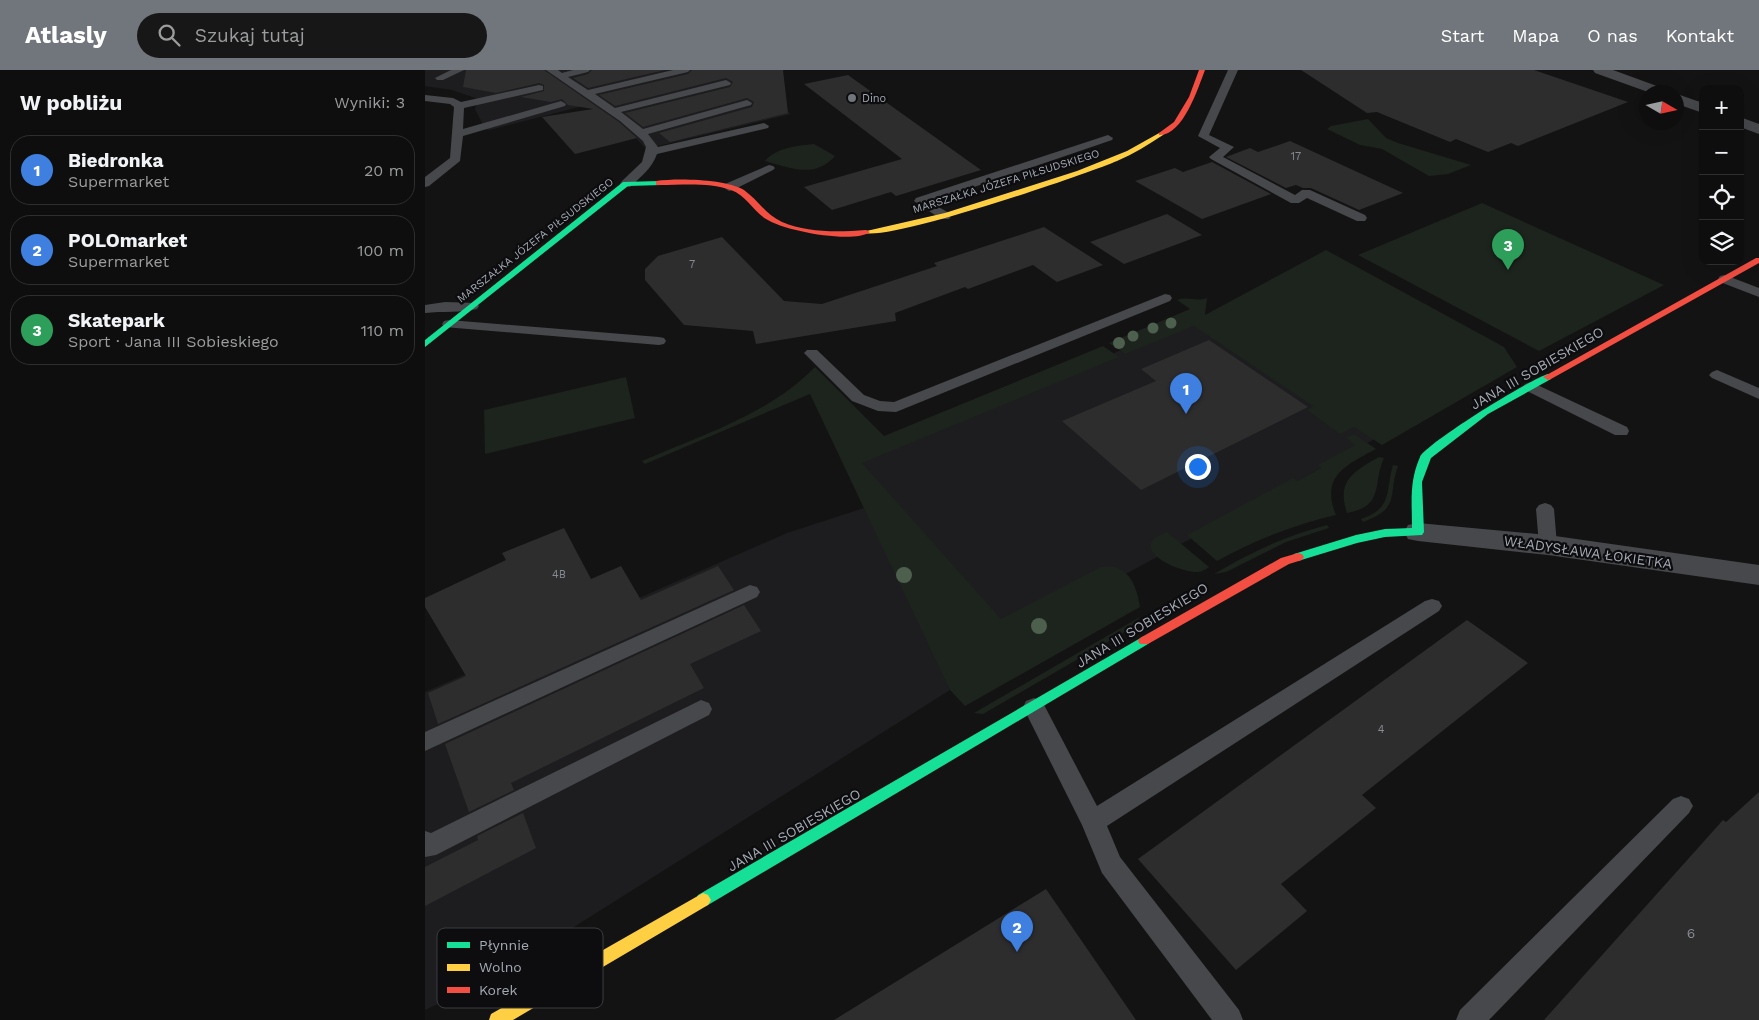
<!DOCTYPE html>
<html lang="pl">
<meta charset="utf-8">
<style>
:root{--surface:#0e0e0e;--page:#171717;--text:#f1f3f6;--muted:#9b9c9e;--line:#2e2e2e;--accent:#71757c}
body{margin:0;font-family:"Work Sans",sans-serif;background:var(--page);color:var(--text)}
.controls{position:absolute;right:15px;top:15px;display:grid;overflow:hidden;border-radius:10px;box-shadow:0 5px 20px #0002}
.controls button{width:45px;height:45px;display:grid;place-items:center;padding:0;border:0;border-bottom:1px solid var(--line);background:var(--surface);color:var(--text);font:25px sans-serif}
.compass{position:absolute;left:1214px;top:15px;width:45px;height:45px;border-radius:50%;background:var(--surface);box-shadow:0 5px 20px #0002;rotate:99deg}
.you{position:absolute;left:772px;top:396px;width:18px;height:18px;margin:-12px;border:4px solid #fff;border-radius:50%;background:#1a73e8;box-shadow:0 0 0 8px #1a73e833}
.badge{display:grid;place-items:center;width:32px;height:32px;border-radius:50%;background:var(--accent);color:#fff;font-size:16px;font-weight:700}
.pin{position:absolute;translate:-50% -41px;filter:drop-shadow(0 1px 2px #0008)}
.pin::after{content:'';position:absolute;top:26px;width:18px;height:15px;background:inherit;clip-path:polygon(0 0,100% 0,50% 100%)}
.list{margin:0;padding:0;list-style:none}
h2{display:flex;justify-content:space-between;align-items:center;height:65px;margin:0;padding:0 20px;font-size:21px}
h2 small{font-size:16px;font-weight:400;color:var(--muted)}
.list li{display:grid;grid-template-columns:32px 1fr auto;gap:15px;align-items:center;box-sizing:border-box;height:70px;margin:0 10px 10px;padding:0 10px;border:1px solid var(--line);border-radius:20px}
.list b{display:block;font-size:19px;white-space:nowrap}
.list p{margin:0;font-size:16px;white-space:nowrap;color:var(--muted)}
.list em{font-size:16px;font-style:normal;color:var(--muted)}
.icon{flex:none;width:28px;height:28px;fill:none;stroke:currentColor;stroke-width:2;stroke-linecap:round;stroke-linejoin:round}
.map{position:relative;flex:none;width:1334px;height:950px;overflow:hidden}
header{display:flex;align-items:center;gap:30px;box-sizing:border-box;height:70px;padding:0 25px;background:var(--accent);color:#fff}
header strong{font-size:24px}
nav{display:flex;gap:28px;margin-inline-start:auto;font-size:18px}
.search{width:350px;height:45px;background:var(--page);display:flex;align-items:center;gap:12px;box-sizing:border-box;padding:0 18px;border-radius:28px;color:var(--muted);font-size:19px}
main{display:flex}
aside{flex:1;background:var(--surface)}
.map>svg:first-child{display:block}
</style>
<header>
<strong>Atlasly</strong>
<div class="search"><svg class="icon" aria-label="search" viewBox="0 0 24 24"><circle cx="10" cy="10" r="6"/><path d="M15 15l6 6"/></svg>Szukaj tutaj</div>
<nav><a>Start</a><a>Mapa</a><a>O nas</a><a>Kontakt</a></nav>
</header>
<main>
<aside>
<h2>W pobliżu<small>Wyniki: 3</small></h2>
<ul class="list">
<li><span class="badge" style="background:#3f7fe0">1</span><div><b>Biedronka</b><p>Supermarket</p></div><em>20 m</em></li>
<li><span class="badge" style="background:#3f7fe0">2</span><div><b>POLOmarket</b><p>Supermarket</p></div><em>100 m</em></li>
<li><span class="badge" style="background:#2e9e5b">3</span><div><b>Skatepark</b><p>Sport · Jana III Sobieskiego</p></div><em>110 m</em></li>
</ul>
</aside>
<div class="map">
<svg width="1334" height="950" viewBox="0 0 1334 950">
<rect width="100%" height="100%" fill="#131313"/>
<path fill="#1d1d1f" d="M0,0H300L366,44L221,79L210,67L166,34L65,60L60,59L50,39L53,29L27,20L0,16Z
M779,245L959,364L518,603L525,620L68,908L0,940V622L362,463L439,438L420,397Z"/>
<path fill="#1d231d" d="M943,49L961,68L973,73L1046,95L1023,104L1004,106L957,79L935,75L902,59L906,56Z
M389,74L410,86C390,109 365,98 340,91C352,77 372,76 389,74Z
M1057,133L1239,215L1114,281L933,185Z
M901,180L1079,277L1092,297L957,375L929,357L915,364L882,340L888,336L769,256L700,284L684,273L765,239L752,230C763,226 772,232 782,228L780,245Z
M678,276L694,287L437,393L576,549L676,497C702,492 712,515 715,537L540,636L525,620L385,324L220,394L217,391C277,365 343,345 390,297L459,366Z
M201,307L210,348L60,384L59,340Z
M929,364L951,379C921,395 895,406 911,445C868,455 830,470 792,491L762,465L868,408L872,411L896,398L893,395L930,375L921,368Z
M954,387L959,388C947,415 960,436 922,443C911,411 929,401 954,387Z
M968,395L973,396C962,427 977,437 938,452L936,449C968,438 960,423 968,395Z
M902,455L904,458L861,472L801,502L789,504C828,481 858,467 902,455Z
M742,462L784,497C781,499 777,502 773,502C761,503 715,487 728,470C731,466 738,464 742,462Z
M715,547L705,559L558,644L549,643Z"/>
<path fill="#2d2d2e" d="M41,0H119L194,52L212,68L150,84L117,47L168,39L143,35L137,29L126,32L96,27L119,21V15L114,13L71,23L38,17Z
M167,0H240L163,18L148,8L163,4Z
M267,0H358L363,43L245,72L234,63L327,37L329,32L322,28L218,57L200,43L305,17L308,12L301,8L190,36L174,25L263,4Z
M876,0H1109L1203,32L1093,76L1086,73L1063,82L1031,69L1025,72L952,42L942,43Z
M423,5L556,100L471,126L466,122L407,140L379,117L477,89L379,14Z
M865,71L928,100L978,123L934,140L886,118H878L871,115L861,118L801,87L825,78L833,82Z
M787,92L846,124L777,149L710,111L750,98L758,102Z
M742,144L777,165L699,194L665,172Z
M619,157L678,195L632,212L608,195L543,219L540,217L470,243L471,251L331,274L328,261L259,255L220,210V199L233,186L297,167L359,231L397,234L512,196L509,193Z
M784,270L883,337L716,420L637,351L731,311L716,299Z
M139,458L166,509L196,496L216,530L293,496L309,520L13,654L3,623L41,606L0,537V528L81,490L77,483Z
M319,535L336,561L265,594L279,618L86,713L89,720L44,742L20,674Z
M1042,550L1103,593L937,725L951,738L856,814L882,841L811,900L713,789Z
M1334,722V950H1119L1298,750L1301,752Z
M98,743L111,778L0,836V797L53,770L52,766Z
M621,819L711,950H409Z"/>
<g fill="none" stroke-linecap="round" stroke-linejoin="round">
<path fill="#47484b" fill-rule="evenodd" d="M26,0H39L18,10H12L10,8Z
M121,0H133L137,3L148,0H165L163,2L143,7L163,20L248,0H265L263,2L170,24L190,38L301,10L306,13L305,15L196,42L218,59L322,30L327,33L326,35L223,64L233,77L339,53L344,56L343,58L232,84C227,98 216,107 205,117H197L195,114L197,111L217,92L221,77L218,71L195,51Z
M803,0H813L784,65L809,77L798,87L870,125L877,120H885L940,145L942,148L940,151H932L882,128L874,133H866L786,89L784,87L795,78L773,66Z
M114,15L118,16V20L39,38L38,59L136,31L141,34L140,36L38,66L35,91L4,116L0,117V107L25,88L29,37L25,34L0,31V25L28,28L36,32Z
M683,65L688,68L687,70L505,132L524,143L526,146L524,149H516L489,131L491,128Z
M344,95L348,96L350,98L348,100L308,120L304,121L298,117L300,114Z
M1300,205L1334,218V227L1295,212L1293,209L1295,206Z
M740,224L745,225L747,228L745,231L471,342L453,341L427,331L379,283L382,280H392L439,325L455,331L469,332Z
M20,232L52,233L54,236L52,239C37,243 17,241 0,243V235Z
M24,250L234,267L239,268L241,271L239,274L234,275L19,257L17,254L19,251Z
M1292,300L1334,318V329L1287,308L1284,305L1287,302Z
M1106,312L1202,357L1204,361L1202,365H1190L1100,320L1098,317L1100,314Z
M1120,433L1126,435L1129,439L1132,475L1130,480L1123,482L1116,480L1114,475L1111,439L1114,435Z
M325,515L332,517L335,522L332,527L0,681V662Z
M1007,529L1014,531L1017,536L1014,541L682,756L695,787L814,940L818,950H787L677,803L657,755L598,637L601,631L609,628L617,631L672,736L1000,531Z
M276,630L284,633L287,639L284,645L11,785L0,787V761L6,763Z
M1256,726L1264,729L1268,736L1264,743L1064,950H1031L1035,940L1248,729Z"/>
<path fill="#47484b" fill-rule="evenodd" d="M1168,0H1188L1240,19L1242,22H1223L1170,3Z
M1252,24L1278,33V43L1252,34Z
M1315,47L1334,54V64L1315,57Z
M993,453L1123,465L1334,495V515L1123,485L993,471L983,469L979,462L983,455Z"/>
<path fill="#16e098" fill-rule="evenodd" d="M234,111H237V115L203,116L0,277V270L198,112Z
M1123,304L1126,305V309L1063,344L1006,388L997,412L999,462L997,465L960,467L932,473L873,491L869,490L867,487L869,484L931,465L960,459L987,458C987,432 984,412 995,387C1002,373 1105,309 1123,304Z
M719,566L723,568L725,571L723,574L283,835L278,837L273,835L270,830L273,825Z"/>
<path fill="#ffcf43" fill-rule="evenodd" d="M736,62L739,64L738,65C723,75 708,84 692,91C662,104 455,175 437,162L520,143L652,101L702,81Z
M278,823L283,825L286,830L283,835L88,950H64L66,944Z"/>
<path fill="#f24e42" fill-rule="evenodd" d="M774,0H780C773,18 758,66 734,65V63L749,52L764,27Z
M231,111C253,108 300,109 319,120C333,130 341,145 357,152C383,163 413,162 441,160L445,162C428,174 359,161 341,149C328,141 321,125 306,120C284,112 257,115 234,115H231Z
M1331,188H1334V193L1126,309L1123,310L1118,307Z
M873,483L877,484L879,487L877,490L864,494L723,574H715L713,571L715,568L856,488Z"/>
</g>
<g fill="#4d5f4d">
<circle cx="746" cy="253" r="5.5"/>
<circle cx="728" cy="258" r="5.5"/>
<circle cx="708" cy="266" r="5.5"/>
<circle cx="694" cy="273" r="6"/>
<circle cx="479" cy="505" r="8"/>
<circle cx="614" cy="556" r="8"/>
</g>
<circle fill="#71757c" stroke="#0d0d0f" stroke-width="2" cx="427" cy="28" r="5"/>
<g text-anchor="middle" stroke-width="4.5" stroke-linejoin="round" paint-order="stroke">
<g font-size="11" fill="#a4aab4" stroke="#0d0d0f" text-anchor="start">
<text x="437" y="32">Dino</text>
</g>
<g font-size="11" fill="#868b92">
<text x="871" y="90">17</text>
<text x="267" y="198">7</text>
<text x="134" y="508">4B</text>
<text x="956" y="663">4</text>
</g>
<g font-size="11" fill="#a4aab4" stroke="#0d0d0f">
<text transform="translate(581 111) rotate(-17)" y="4">MARSZAŁKA JÓZEFA PIŁSUDSKIEGO</text>
<text transform="translate(110 170) rotate(-38)" y="4">MARSZAŁKA JÓZEFA PIŁSUDSKIEGO</text>
</g>
<g font-size="14" fill="#a4aab4" stroke="#0d0d0f">
<text transform="translate(1112 298) rotate(-30)" y="5">JANA III SOBIESKIEGO</text>
<text transform="translate(1163 482) rotate(8)" y="5">WŁADYSŁAWA ŁOKIETKA</text>
<text transform="translate(717 555) rotate(-31)" y="5">JANA III SOBIESKIEGO</text>
<text transform="translate(369 760) rotate(-30)" y="5">JANA III SOBIESKIEGO</text>
</g>
<g font-size="14" fill="#868b92">
<text x="1266" y="868">6</text>
</g>
</g>
<rect x="12" y="858" width="166" height="80" rx="8" fill="#0d0d0f" stroke="#3a3c41" stroke-width="1"/>
<rect x="22" y="872" width="23" height="6" fill="#16e098"/>
<rect x="22" y="894" width="23" height="7" fill="#ffcf43"/>
<rect x="22" y="917" width="23" height="6" fill="#f24e42"/>
<g font-size="14" fill="#a4aab4">
<text x="54" y="880">Płynnie</text>
<text x="54" y="902">Wolno</text>
<text x="54" y="925">Korek</text>
</g>
</svg>
<div class="controls">
<button>+</button>
<button>−</button>
<button><svg class="icon" aria-label="locate" viewBox="0 0 24 24"><circle cx="12" cy="12" r="6"/><path d="M12 2v4M12 18v4M2 12h4M18 12h4"/></svg></button>
<button><svg class="icon" aria-label="layers" viewBox="0 0 24 24"><path d="M12 4l9 5-9 5-9-5zM3 14l9 5 9-5"/></svg></button>
</div>
<svg class="compass" viewBox="-18 -18 36 36"><path d="M0-13l5 13h-10z" fill="#e53935"/><path d="M0 13l5-13h-10z" fill="#9b9c9e"/></svg>
<div class="you"></div>
<div class="pin badge" style="left:761px;top:344px;background:#3f7fe0">1</div>
<div class="pin badge" style="left:592px;top:882px;background:#3f7fe0">2</div>
<div class="pin badge" style="left:1083px;top:200px;background:#2e9e5b">3</div>
</div>
</main>
